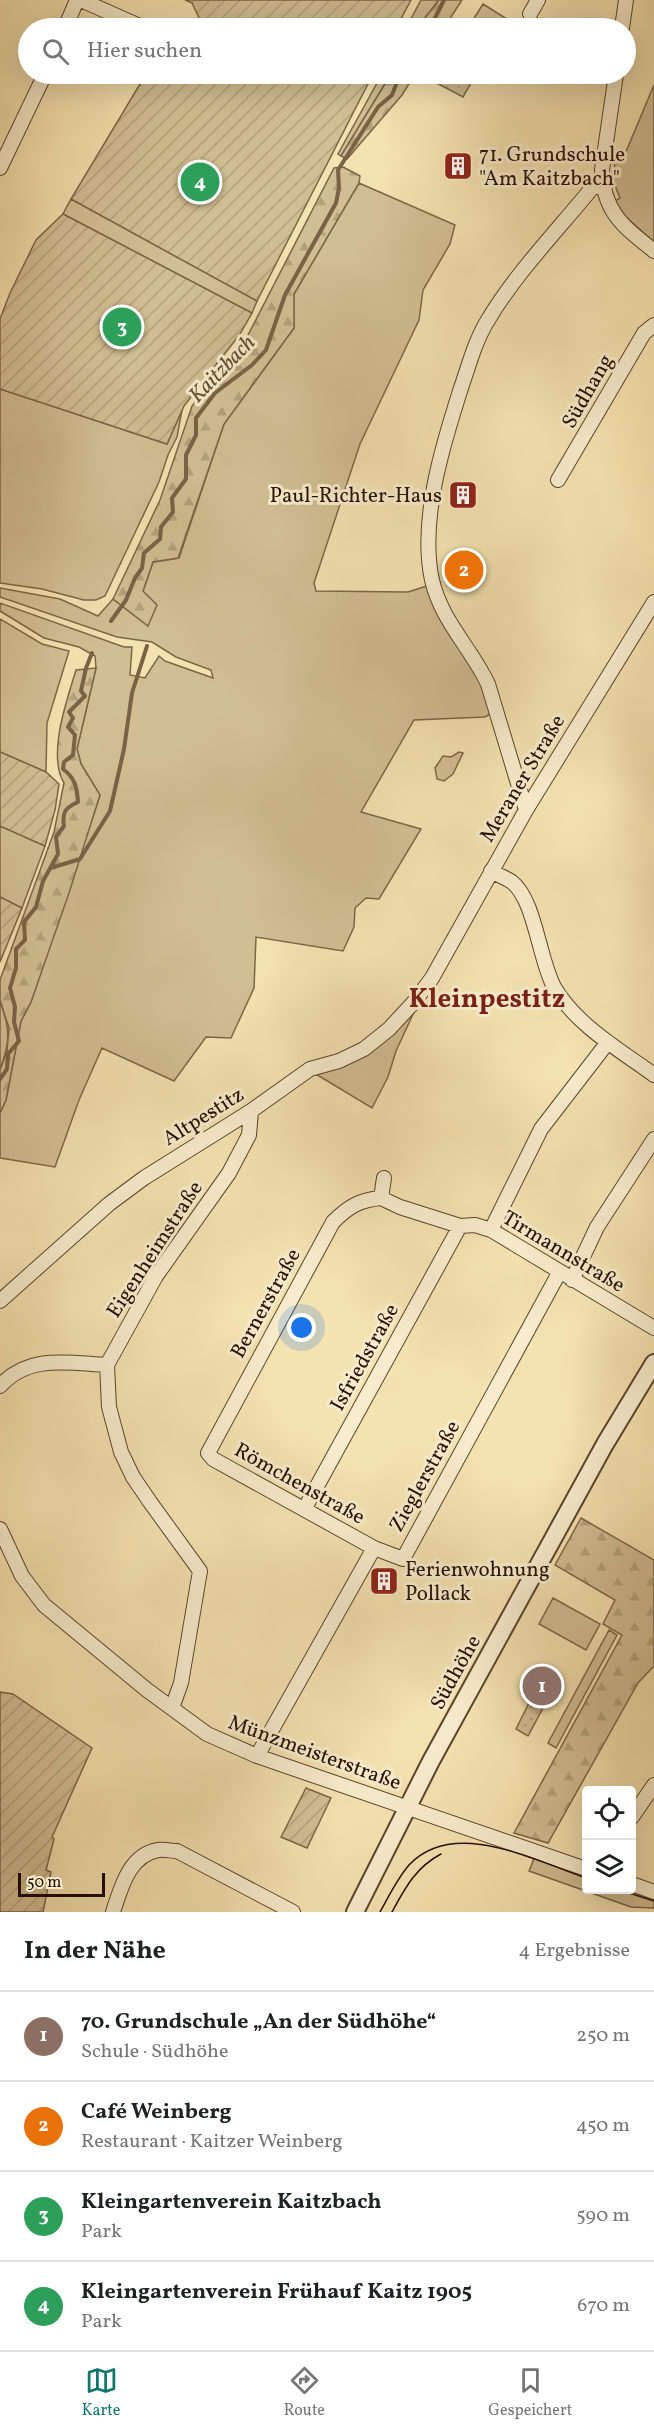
<!DOCTYPE html>
<html lang="de">
<meta charset="utf-8">
<style>
:root{--surface:#fff;--page:#f6f6f6;--text:#202124;--muted:#757577;--line:#e0e0e0;--accent:#0f766e}
body{margin:0;font-family:Vollkorn,serif;background:var(--page);color:var(--text)}
.controls{position:absolute;right:18px;bottom:18px;display:grid;overflow:hidden;border-radius:6px;box-shadow:0 6px 24px #0002}
.controls button{width:54px;height:54px;display:grid;place-items:center;padding:0;border:0;border-bottom:2px solid var(--line);background:var(--surface);color:var(--text);font:30px sans-serif}
.scale{position:absolute;left:18px;bottom:15px;width:87px;box-sizing:border-box;padding-left:6px;border:3px solid #280f00;border-top:0;font-size:16px;line-height:21px;white-space:nowrap;color:#280f00;-webkit-text-stroke:4px #f8eccc;paint-order:stroke}
.you{position:absolute;left:302px;top:1328px;width:21px;height:21px;margin:-15px;border:4px solid #fff;border-radius:50%;background:#1a73e8;box-shadow:0 0 0 9px #1a73e833}
.badge{display:grid;place-items:center;width:39px;height:39px;border-radius:50%;background:var(--accent);color:#fff;font-size:20px;font-weight:700}
.pin{position:absolute;translate:-50% -50%;border:3px solid #fff;box-shadow:0 2px 6px #0006}
.list{margin:0;padding:0;list-style:none}
h2{display:flex;justify-content:space-between;align-items:center;height:78px;margin:0;padding:0 24px;font-size:26px}
h2 small{font-size:20px;font-weight:400;color:var(--muted)}
.list li{display:grid;grid-template-columns:39px 1fr auto;gap:18px;align-items:center;box-sizing:border-box;height:90px;padding:0 24px;border-top:2px solid var(--line)}
.list b{display:block;font-size:22px;white-space:nowrap}
.list p{margin:0;font-size:20px;white-space:nowrap;color:var(--muted)}
.list em{font-size:20px;font-style:normal;color:var(--muted)}
.icon{flex:none;width:33px;height:33px;fill:none;stroke:currentColor;stroke-width:2;stroke-linecap:round;stroke-linejoin:round}
.map{position:relative;flex:none;width:654px;height:1912px;overflow:hidden}
.search{position:absolute;background:var(--surface);box-shadow:0 6px 24px #0002;left:18px;right:18px;top:18px;height:66px;display:flex;align-items:center;gap:15px;box-sizing:border-box;padding:0 21px;border-radius:33px;color:var(--muted);font-size:22px}
.sheet{height:438px;background:var(--surface)}
nav{display:flex;justify-content:space-around;align-items:center;box-sizing:border-box;height:84px;border-top:2px solid var(--line);background:var(--surface);font-size:16px;color:var(--muted)}
nav a{display:grid;justify-items:center;gap:3px}
nav .on{color:var(--accent)}
.map>svg:first-child{display:block}
</style>
<div class="map">
<svg width="654" height="1912" viewBox="0 0 654 1912">
<defs>
<pattern id="forest-firs" width="22" height="20" patternUnits="userSpaceOnUse" patternTransform="scale(1.5)"><rect width="22" height="20" fill="#d1be92"/><path d="M5 1l3.5 6h-7zM16 11l3.5 6h-7z" fill="#b3a27c"/></pattern>
<pattern id="park-dots" width="8" height="8" patternUnits="userSpaceOnUse" patternTransform="scale(1.5)"><rect width="8" height="8" fill="#d1be92"/><path d="M2 2h.1M6 6h.1" fill="none" stroke="#b3a27c" stroke-width="1.8" stroke-linecap="round"/></pattern>
<pattern id="garden-furrows" width="10" height="10" patternUnits="userSpaceOnUse" patternTransform="scale(1.5)"><rect width="10" height="10" fill="#d1be92"/><path d="M-1 1l2-2M0 10L10 0M9 11l2-2" fill="none" stroke="#b3a27c"/></pattern>
</defs>
<rect width="100%" height="100%" fill="#f4e2b0"/>
<filter id="stains"><feTurbulence type="fractalNoise" baseFrequency=".00333" numOctaves="4"/><feColorMatrix values="0 0 0 0 .2 0 0 0 0 .09 0 0 0 0 .02 0 0 0 .5 -.17"/></filter>
<radialGradient id="worn" r=".72"><stop offset=".6" stop-color="#630" stop-opacity="0"/><stop offset="1" stop-color="#630" stop-opacity=".3"/></radialGradient>
<path fill="#d1be92" stroke="#7c6649" stroke-width="1.5" d="M421,0H439L417,28H406Z
M483,4L507,19L502,28H468Z
M382,74H391L341,156L338,154Z
M654,85V242L619,211L615,201L620,198L614,183L615,152L625,154Z
M359,183L455,225L450,244L423,290L419,320L360,444L314,583L316,591L408,592L427,586L441,621L481,680L492,713L485,717L414,720L361,812L421,829L379,899L366,898L355,908L354,927L343,951L256,937L254,988L231,1038L206,1037L174,1081L102,1048L79,1100L55,1167L0,1158V1113L6,1100L21,1021L31,1002L100,795L81,764L77,749L96,668L95,656L79,647L44,638L0,611V603L124,647H132L130,675L145,678L159,656L165,661L213,678L211,670L176,657L152,642L117,637L0,597V588L60,599L98,616L113,599L148,625L143,591L153,562L179,558L224,424L294,328V294Z
M71,199L257,301L252,313L63,214Z
M0,389L167,444L182,410L177,437L168,455L159,482L105,596L96,600H84L42,589L0,583Z
M0,619L42,644L69,651L47,723L46,772L0,752Z
M459,752L463,753L453,774L444,781L437,779L435,768L443,756L451,757Z
M0,826L45,846L22,908L0,897Z
M420,999L396,1051L388,1077L372,1108L314,1073L341,1066Z
M0,1000C10,1030 11,1039 0,1070Z
M553,1598L600,1624L586,1650L539,1624Z
M609,1630L617,1635L556,1748L548,1743Z
M535,1856L586,1874V1890L632,1889L654,1897V1908L631,1907L529,1871Z"/>
<path fill="url(#forest-firs)" stroke="#7c6649" stroke-width="1.5" d="M439,0H462L444,28H417Z
M391,74H415L402,95L347,159L341,156Z
M343,167L360,176L359,183L294,294V328L224,424L178,558L153,562L143,591L157,605L148,626L113,599L160,500L192,406L248,335L334,168Z
M96,668L77,749L81,764L100,795L69,893L31,1002L21,1021L6,1100L0,1113V1070L7,1051L9,1028L0,1000V980L54,832L64,783C47,755 67,700 76,670Z
M581,1518L654,1560V1666L638,1683L548,1843L514,1833L622,1635L603,1624L615,1600L555,1565Z"/>
<path fill="url(#park-dots)" stroke="#7c6649" stroke-width="1.5" d="M435,74H476L463,97L431,80Z
M531,1699L544,1706L528,1736L516,1729Z"/>
<path fill="url(#garden-furrows)" stroke="#7c6649" stroke-width="1.5" d="M185,0H411L396,28H204L192,3Z
M146,74H373L257,301L71,199Z
M63,214L252,313L240,334L184,406L167,444L0,389V319L10,293L36,240Z
M0,752L46,772L59,784L55,810L45,846L0,826Z
M0,897L22,908L0,962Z
M0,1692L13,1694L92,1748L52,1837L54,1839L46,1870L51,1872L43,1912H0Z
M306,1788L331,1798L307,1848L281,1837Z"/>
<g fill="none" stroke-linecap="round" stroke-linejoin="round">
<path stroke="#796246" stroke-width="4" d="M430,28L444,0
M111,621L126,600L135,578L142,568L144,553L160,539L161,527L173,512L172,498L186,479V455L196,435V418L215,393L252,365L266,350L285,295L336,203L339,188L338,170L378,107L392,95L400,74
M51,868L80,859L110,811L124,749L132,693L147,646
M0,1079L7,1069L8,1054L19,1041L14,1022L15,1007L10,988L16,968V949L25,940L24,922L36,907L43,881L58,854L56,837L64,826C62,812 65,808 78,802C77,787 75,778 63,769L64,762L73,755L75,735L68,727L73,718L69,712L85,696L81,691L86,668L92,653"/>
<g stroke="#5b442c" stroke-width="16">
<path id="minor" d="M81,0L144,28
M530,14L538,0
M65,28L77,0
M622,28L626,0
M616,74L602,170C603,212 624,227 654,251
M0,168L45,74
M558,480L644,333L654,325
M526,810L488,684C471,648 441,620 432,580C419,521 443,444 461,388C469,365 475,341 488,320C516,273 557,231 592,188L602,185
M491,871C498,875 506,878 512,882C535,900 539,959 554,987C576,1025 620,1050 654,1075
M381,1198C359,1200 348,1207 333,1222L208,1453L213,1459L374,1548L403,1559L559,1273
M381,1198L400,1207L460,1226L475,1225L491,1230L654,1328
M381,1198L384,1178
M491,1230L541,1129L608,1042
M572,1280L597,1227L654,1139
M0,1301L109,1204L144,1178L251,1111L310,1069L339,1061L364,1049L389,1029L414,1002L432,978L526,810L654,602
M0,1386C29,1354 68,1363 107,1365
M305,1508L460,1226
M0,1529L22,1576L44,1605L147,1690L207,1734L257,1756L586,1869
M172,1708L181,1683L200,1571L150,1502L133,1477L121,1452L109,1407L107,1365L156,1276L229,1173L249,1135L251,1111
M257,1756L374,1548
M632,1817L654,1785
M632,1884L654,1892
M113,1912C121,1888 129,1855 158,1850C164,1849 172,1851 177,1851L293,1912"/>
</g>
<g stroke="#5b442c" stroke-width="20">
<path id="tertiary" d="M355,1912L431,1761L605,1444L654,1363"/>
</g>
<use href="#minor" stroke="#f8eccc" stroke-width="14"/>
<use href="#tertiary" stroke="#f8eccc" stroke-width="16"/>
<path stroke="#280f00" stroke-width="1.5" d="M620,1890L654,1901
M380,1912C389,1896 397,1879 409,1865C454,1817 536,1861 586,1878
M392,1912C405,1888 416,1867 441,1854"/>
</g>
<defs>
<g id="building-square" transform="scale(1.5)"><rect x="-9" y="-9" width="18" height="18" rx="4" fill="#8f2418" stroke="#f8eccc"/><path d="M-4-6H4V6H1V3H-1V6H-4ZM-2.5-4.3h1.7v1.8h-1.7ZM.8-4.3h1.7v1.8H.8ZM-2.5-1h1.7V.8h-1.7ZM.8-1h1.7V.8H.8Z" fill="#fff"/></g>
</defs>
<g fill-rule="evenodd">
<use href="#building-square" x="458" y="166"/>
<use href="#building-square" x="463" y="495"/>
<use href="#building-square" x="384" y="1581"/>
</g>
<g text-anchor="middle" stroke-width="6" stroke-linejoin="round" paint-order="stroke">
<g font-size="21" fill="#280f00" stroke="#f8eccc" text-anchor="start">
<text x="479" y="161">71. Grundschule<tspan x="479" dy="24">"Am Kaitzbach"</tspan></text>
<text x="442" y="502" text-anchor="end">Paul-Richter-Haus</text>
<text x="405" y="1576">Ferienwohnung<tspan x="405" dy="24">Pollack</tspan></text>
</g>
<g font-size="21" fill="#280f00" stroke="#f8eccc">
<text transform="translate(587 391) rotate(-60)" y="7">Südhang</text>
<text transform="translate(522 778) rotate(-59)" y="7">Meraner Straße</text>
<text transform="translate(203 1116) rotate(-32)" y="7">Altpestitz</text>
<text transform="translate(154 1249) rotate(-57)" y="7">Eigenheimstraße</text>
<text transform="translate(564 1251) rotate(31)" y="7">Tirmannstraße</text>
<text transform="translate(265 1303) rotate(-61)" y="7">Bernerstraße</text>
<text transform="translate(364 1357) rotate(-61)" y="7">Isfriedstraße</text>
<text transform="translate(424 1476) rotate(-61)" y="7">Zieglerstraße</text>
<text transform="translate(300 1483) rotate(29)" y="7">Römchenstraße</text>
<text transform="translate(455 1672) rotate(-61)" y="7">Südhöhe</text>
<text transform="translate(315 1752) rotate(20)" y="7">Münzmeisterstraße</text>
</g>
<g font-size="22" font-style="italic" fill="#654e34" stroke="#f8eccc">
<text transform="translate(221 368) rotate(-46)" y="8">Kaitzbach</text>
</g>
<g font-size="27" font-weight="bold" fill="#7a1f14" stroke="#f8eccc">
<text x="487" y="1007">Kleinpestitz</text>
</g>
</g>
<rect width="100%" height="100%" filter="url(#stains)"/>
<rect width="100%" height="100%" fill="url(#worn)"/>
</svg>
<div class="controls">
<button><svg class="icon" aria-label="locate" viewBox="0 0 24 24"><circle cx="12" cy="12" r="6"/><path d="M12 2v4M12 18v4M2 12h4M18 12h4"/></svg></button>
<button><svg class="icon" aria-label="layers" viewBox="0 0 24 24"><path d="M12 4l9 5-9 5-9-5zM3 14l9 5 9-5"/></svg></button>
</div>
<div class="scale">50 m</div>
<div class="you"></div>
<div class="pin badge" style="left:542px;top:1686px;background:#8d6e63">1</div>
<div class="pin badge" style="left:464px;top:570px;background:#e8710a">2</div>
<div class="pin badge" style="left:122px;top:327px;background:#2e9e5b">3</div>
<div class="pin badge" style="left:200px;top:182px;background:#2e9e5b">4</div>
<div class="search"><svg class="icon" aria-label="search" viewBox="0 0 24 24"><circle cx="10" cy="10" r="6"/><path d="M15 15l6 6"/></svg>Hier suchen</div>
</div>
<section class="sheet">
<h2>In der Nähe<small>4 Ergebnisse</small></h2>
<ul class="list">
<li><span class="badge" style="background:#8d6e63">1</span><div><b>70. Grundschule „An der Südhöhe“</b><p>Schule · Südhöhe</p></div><em>250 m</em></li>
<li><span class="badge" style="background:#e8710a">2</span><div><b>Café Weinberg</b><p>Restaurant · Kaitzer Weinberg</p></div><em>450 m</em></li>
<li><span class="badge" style="background:#2e9e5b">3</span><div><b>Kleingartenverein Kaitzbach</b><p>Park</p></div><em>590 m</em></li>
<li><span class="badge" style="background:#2e9e5b">4</span><div><b>Kleingartenverein Frühauf Kaitz 1905</b><p>Park</p></div><em>670 m</em></li>
</ul>
</section>
<nav>
<a class="on"><svg class="icon" aria-label="map" viewBox="0 0 24 24"><path d="M3 6l6-2 6 2 6-2v14l-6 2-6-2-6 2zM9 4v14M15 6v14"/></svg>Karte</a>
<a><svg class="icon" aria-label="directions" viewBox="0 0 24 24"><path d="M12 3l9 9-9 9-9-9zM9 14v-3h6M13 9l2 2-2 2"/></svg>Route</a>
<a><svg class="icon" aria-label="saved" viewBox="0 0 24 24"><path d="M7 4h10v16l-5-4-5 4z"/></svg>Gespeichert</a>
</nav>
